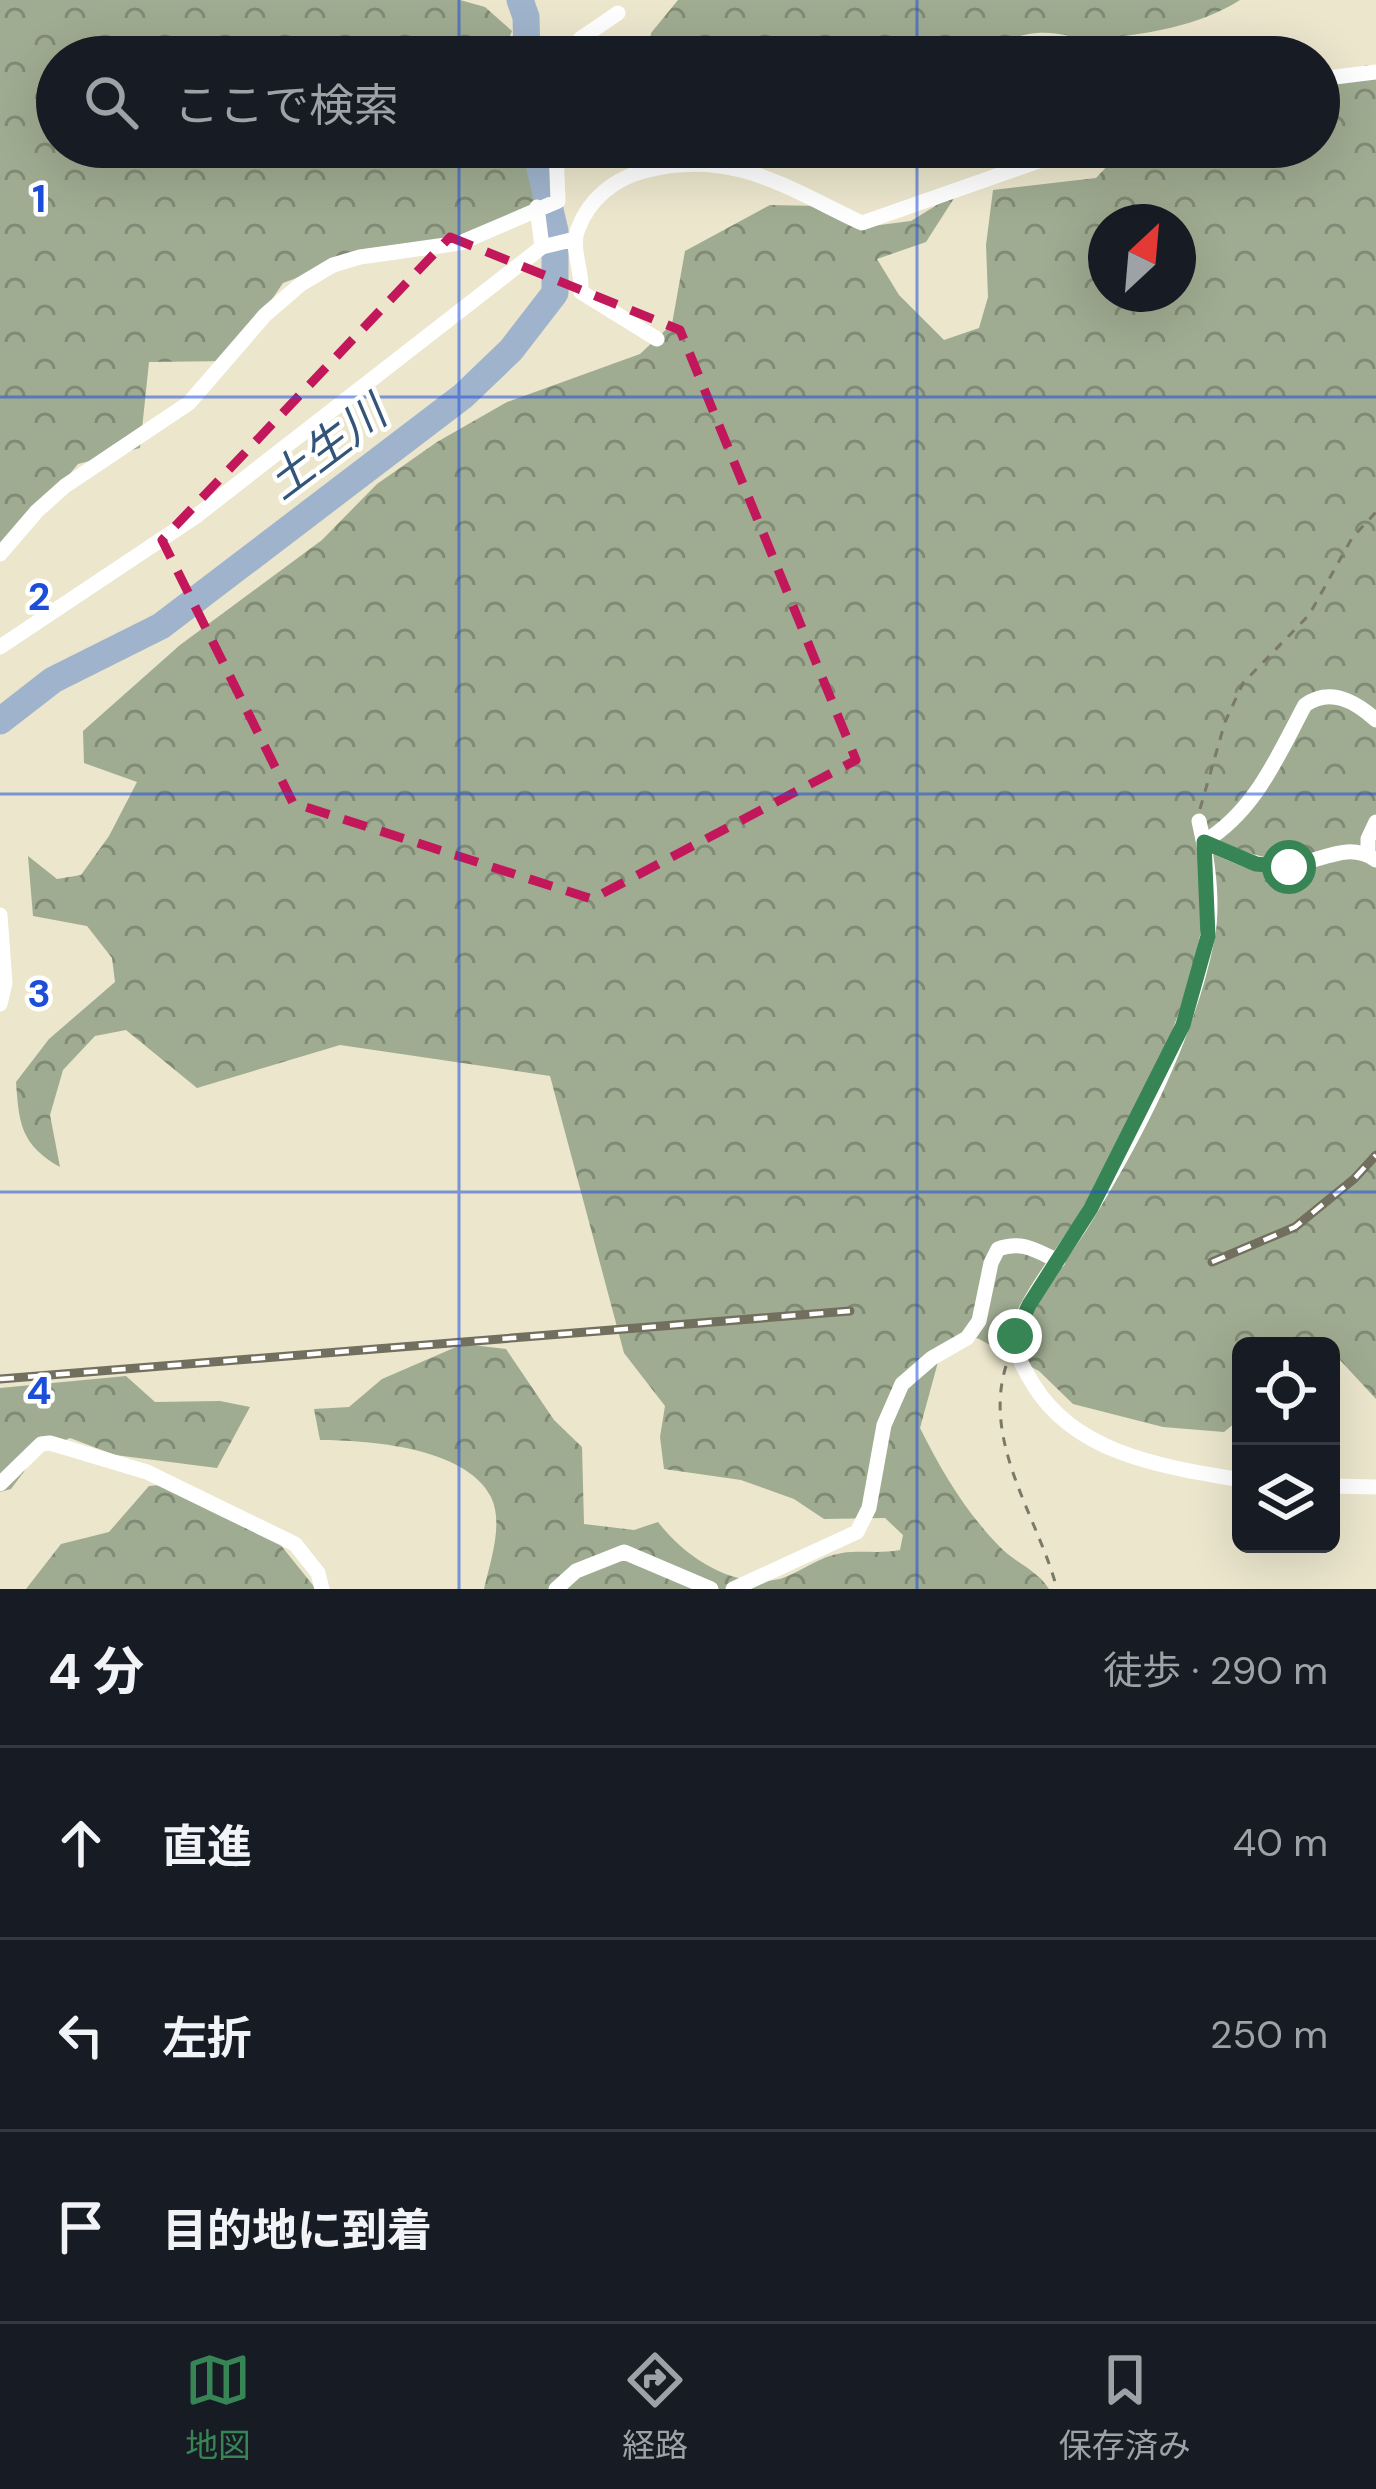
<!DOCTYPE html>
<html lang="ja">
<meta charset="utf-8">
<style>
:root{--surface:#171b24;--page:#242831;--text:#f1f3f6;--muted:#9ea1a6;--line:#363941;--accent:#378454}
body{margin:0;font-family:"DM Sans","Noto Sans JP",sans-serif;background:var(--page);color:var(--text)}
.controls{position:absolute;right:36px;bottom:36px;display:grid;overflow:hidden;border-radius:18px;box-shadow:0 12px 48px #0002}
.controls button{width:108px;height:108px;display:grid;place-items:center;padding:0;border:0;border-bottom:3px solid var(--line);background:var(--surface);color:var(--text);font:60px sans-serif}
.compass{position:absolute;left:1088px;top:204px;width:108px;height:108px;border-radius:50%;background:var(--surface);box-shadow:0 12px 48px #0002;rotate:26deg}
.stop{position:absolute;width:36px;height:36px;margin:-27px;border:9px solid #378454;border-radius:50%;background:#fff}
.stop.end{background:#378454;border-color:#fff;box-shadow:0 3px 12px #0008}
.list{margin:0;padding:0;list-style:none}
h2{display:flex;justify-content:space-between;align-items:center;height:156px;margin:0;padding:0 48px;font-size:51px}
h2 small{font-size:39px;font-weight:400;color:var(--muted)}
.list li{display:grid;grid-template-columns:78px 1fr auto;gap:36px;align-items:center;box-sizing:border-box;height:192px;padding:0 48px;border-top:3px solid var(--line)}
.list b{display:block;font-size:45px;white-space:nowrap}
.list em{font-size:39px;font-style:normal;color:var(--muted)}
.icon{flex:none;width:66px;height:66px;fill:none;stroke:currentColor;stroke-width:2;stroke-linecap:round;stroke-linejoin:round}
.map{position:relative;flex:none;width:1376px;height:1589px;overflow:hidden}
.search{position:absolute;background:var(--surface);box-shadow:0 12px 48px #0002;left:36px;right:36px;top:36px;height:132px;display:flex;align-items:center;gap:30px;box-sizing:border-box;padding:0 42px;border-radius:66px;color:var(--muted);font-size:45px}
.sheet{height:732px;background:var(--surface)}
nav{display:flex;justify-content:space-around;align-items:center;box-sizing:border-box;height:168px;border-top:3px solid var(--line);background:var(--surface);font-size:33px;color:var(--muted)}
nav a{display:grid;justify-items:center;gap:6px}
nav .on{color:var(--accent)}
.map>svg:first-child{display:block}
</style>
<div class="map">
<svg width="1376" height="1589" viewBox="0 0 1376 1589">
<defs>
<pattern id="forest-crowns" width="20" height="18" patternUnits="userSpaceOnUse" patternTransform="scale(3)"><rect width="20" height="18" fill="#9fac91"/><path d="M2 6a3 3 0 1 1 6 0M12 15a3 3 0 1 1 6 0" fill="none" stroke="#808b75"/></pattern>
</defs>
<rect width="100%" height="100%" fill="#ebe6cc"/>
<path fill="url(#forest-crowns)" fill-rule="evenodd" d="M0,0H460L485,7L512,31L501,57H57V147H521L543,197L493,232L358,255L283,283L230,361L149,362L140,448L78,464L0,558Z
M678,0H1240C1199,26 1143,36 1094,38C1076,39 1056,31 1037,33C1015,34 995,47 976,57H648L651,33Z
M1366,65L1376,67V1399L1339,1359L1331,1356V1346H1241V1418L1224,1432L1163,1427L1073,1404L1039,1371L977,1338L938,1362L920,1428C942,1472 965,1511 999,1546C1014,1562 1037,1570 1049,1589H484C490,1562 504,1524 491,1497C466,1447 367,1440 320,1440L314,1409L349,1407L382,1379L463,1344L506,1349L554,1420L582,1447L584,1524L634,1530L658,1522C685,1557 732,1589 780,1579C801,1572 820,1556 842,1553C861,1550 880,1554 900,1550L903,1535L885,1518L824,1519L794,1499L741,1480L664,1469L660,1437L665,1406L624,1353L550,1076L340,1045L197,1088L126,1030L95,1036L63,1070L50,1115L60,1167C21,1145 19,1124 16,1082L49,1039L115,982L112,958L87,926L33,916L28,856L57,879L81,875L109,836L137,782L84,763L83,731L180,645L322,540L377,484L437,442L507,402L640,354L672,324L685,251L770,205L820,206L864,227L911,221L958,192L926,242L877,259L899,295L944,340L979,328L988,297L986,245L993,190L1096,178L1125,147H1319V93ZM1106,222H1178V294H1106Z
M126,1376L155,1402L220,1401L250,1407L217,1468L115,1455L70,1438L37,1454L11,1489L0,1492V1388Z
M171,1484L279,1543L316,1589H26L61,1544L109,1532L149,1486Z"/>
<g fill="none" stroke-linecap="round" stroke-linejoin="round">
<path stroke="#9fb4cc" stroke-width="27" d="M520,0L526,17L527,57
M0,721L53,680L161,626L463,396L511,350L555,293V231L535,147"/>
<path stroke="#7c7968" stroke-width="3" stroke-dasharray="9 9" stroke-linecap="butt" d="M1200,809L1225,722L1243,683L1309,615L1352,538L1376,512
M1006,1366C982,1443 1038,1517 1057,1589"/>
<path stroke="#fff" stroke-width="15" d="M574,57L580,39L618,13
M1319,79L1376,72
M537,207L542,247L575,239
M657,339L581,292C583,272 570,247 578,229C589,199 614,179 644,171C732,148 785,187 862,223L1079,147
M0,554L37,511L65,486L189,403L265,315L301,284L333,265L360,257L460,243L558,201L556,147
M0,647L195,517L542,247
M1199,821C1207,856 1214,903 1207,939C1187,1039 1135,1137 1082,1223C1064,1252 1024,1302 1017,1333C1012,1352 1024,1368 1033,1384C1076,1455 1165,1467 1241,1480
M1204,842C1256,810 1277,757 1305,705C1330,687 1355,701 1376,720
M1204,842C1231,853 1256,868 1285,866C1317,865 1346,839 1376,860
M1368,854V839L1376,822
M0,915L5,983L0,1004
M0,1484L41,1444L50,1443L147,1472L295,1544L318,1573L322,1589
M1331,1486L1376,1487
M556,1589L576,1571L624,1552L711,1589
M733,1589L857,1532L869,1508L884,1425L902,1384L932,1358L967,1338L979,1321L991,1263L998,1249C1022,1240 1037,1251 1058,1261"/>
<g stroke="#726f5f" stroke-width="9">
<path id="rail" d="M1212,1262L1295,1227L1354,1179L1376,1155
M0,1379L850,1311"/>
</g>
<use href="#rail" stroke="#fff" stroke-width="4.5" stroke-dasharray="14" stroke-linecap="butt"/>
</g>
<g fill="none" stroke-linecap="round" stroke-linejoin="round">
<path stroke="#378454" stroke-width="15" d="M1015,1336L1029,1305L1091,1208L1183,1025L1208,936L1204,842L1256,864L1289,867"/>
</g>
<path fill="none" stroke="#c2185b" stroke-width="9" stroke-dasharray="24 15" stroke-linejoin="round" d="M450,237L680,330L856,760L592,899L293,803L162,540Z"/>
<path fill="none" stroke="#1d4ed8" stroke-width="3" stroke-opacity="0.55" d="M459,0V57M917,0V57M459,147V1589M917,147V1589M0,397H1376M0,794H1376M0,1192H1376"/>
<g text-anchor="middle" stroke-width="9" stroke-linejoin="round" paint-order="stroke">
<g font-size="45" font-style="italic" fill="#335579" stroke="#fff">
<text transform="translate(326 447) rotate(-37)" y="16">土生川</text>
</g>
</g>
<g font-size="39" text-anchor="middle" font-weight="bold" fill="#1d4ed8" stroke="#fff" stroke-width="9" stroke-linejoin="round" paint-order="stroke">
<text x="39" y="212">1</text>
<text x="39" y="610">2</text>
<text x="39" y="1007">3</text>
<text x="39" y="1404">4</text>
</g>
</svg>
<div class="controls">
<button><svg class="icon" aria-label="locate" viewBox="0 0 24 24"><circle cx="12" cy="12" r="6"/><path d="M12 2v4M12 18v4M2 12h4M18 12h4"/></svg></button>
<button><svg class="icon" aria-label="layers" viewBox="0 0 24 24"><path d="M12 4l9 5-9 5-9-5zM3 14l9 5 9-5"/></svg></button>
</div>
<svg class="compass" viewBox="-18 -18 36 36"><path d="M0-13l5 13h-10z" fill="#e53935"/><path d="M0 13l5-13h-10z" fill="#9ea1a6"/></svg>
<div class="stop" style="left:1289px;top:867px"></div>
<div class="stop end" style="left:1015px;top:1336px"></div>
<div class="search"><svg class="icon" aria-label="search" viewBox="0 0 24 24"><circle cx="10" cy="10" r="6"/><path d="M15 15l6 6"/></svg>ここで検索</div>
</div>
<section class="sheet">
<h2>4 分<small>徒歩 · 290 m</small></h2>
<ul class="list">
<li><svg class="icon" aria-label="ahead" viewBox="0 0 24 24"><path d="M12 20V5M6 11l6-6 6 6"/></svg><div><b>直進</b></div><em>40 m</em></li>
<li><svg class="icon" aria-label="left" viewBox="0 0 24 24"><path d="M17 20v-9H6M10 6l-5 5 5 5"/></svg><div><b>左折</b></div><em>250 m</em></li>
<li><svg class="icon" aria-label="arrive" viewBox="0 0 24 24"><path d="M6 21V4h12l-3 4 3 4H6"/></svg><div><b>目的地に到着</b></div></li>
</ul>
</section>
<nav>
<a class="on"><svg class="icon" aria-label="map" viewBox="0 0 24 24"><path d="M3 6l6-2 6 2 6-2v14l-6 2-6-2-6 2zM9 4v14M15 6v14"/></svg>地図</a>
<a><svg class="icon" aria-label="directions" viewBox="0 0 24 24"><path d="M12 3l9 9-9 9-9-9zM9 14v-3h6M13 9l2 2-2 2"/></svg>経路</a>
<a><svg class="icon" aria-label="saved" viewBox="0 0 24 24"><path d="M7 4h10v16l-5-4-5 4z"/></svg>保存済み</a>
</nav>
